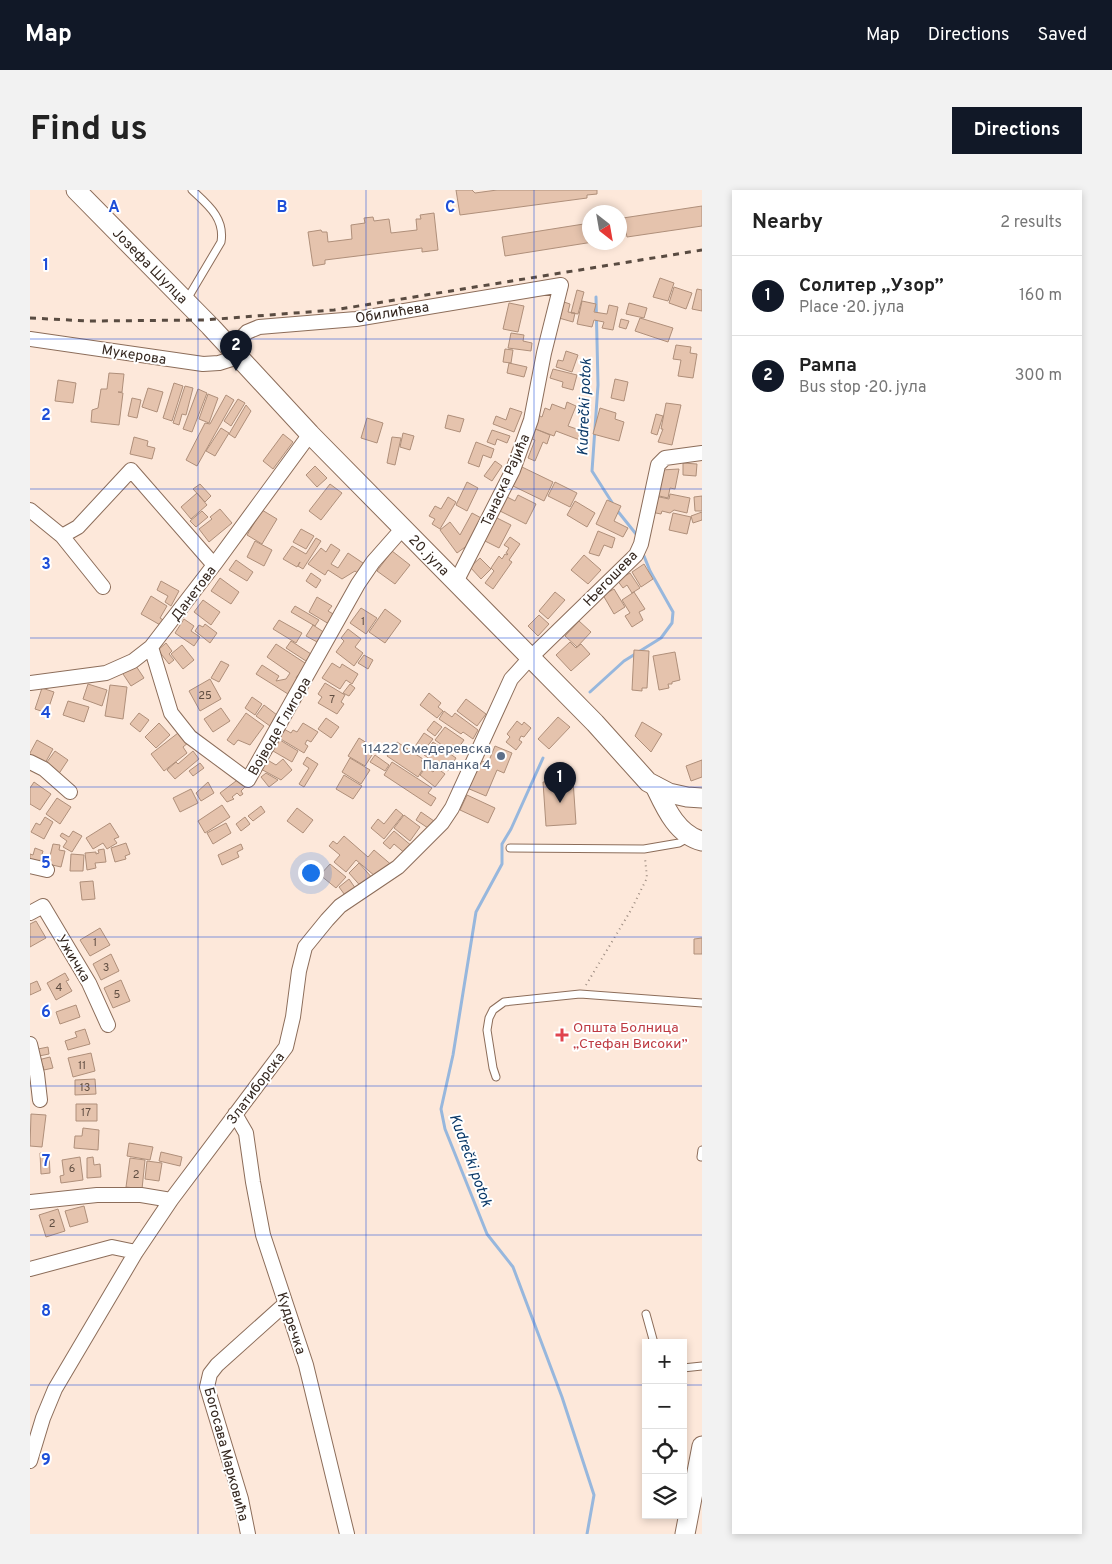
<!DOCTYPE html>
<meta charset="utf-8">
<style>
:root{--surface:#fff;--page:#f2f2f2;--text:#222;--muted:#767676;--line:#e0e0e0;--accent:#111827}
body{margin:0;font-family:Overpass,sans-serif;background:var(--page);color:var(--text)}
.controls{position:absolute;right:15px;bottom:15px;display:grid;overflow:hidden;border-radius:0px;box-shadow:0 2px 8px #0003}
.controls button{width:45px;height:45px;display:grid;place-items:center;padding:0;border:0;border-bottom:1px solid var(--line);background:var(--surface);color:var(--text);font:25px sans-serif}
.compass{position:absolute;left:552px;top:15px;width:45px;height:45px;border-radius:50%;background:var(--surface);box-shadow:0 2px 8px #0003;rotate:149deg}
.you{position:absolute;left:280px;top:682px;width:18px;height:18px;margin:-12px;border:4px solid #fff;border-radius:50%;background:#1a73e8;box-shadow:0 0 0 8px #1a73e833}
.badge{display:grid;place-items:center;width:32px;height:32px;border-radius:50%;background:var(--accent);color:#fff;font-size:16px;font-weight:700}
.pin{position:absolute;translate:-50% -41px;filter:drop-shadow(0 1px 2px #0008)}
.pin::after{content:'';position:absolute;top:26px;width:18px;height:15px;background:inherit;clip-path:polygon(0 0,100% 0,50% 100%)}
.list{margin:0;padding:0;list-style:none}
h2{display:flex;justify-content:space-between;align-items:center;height:65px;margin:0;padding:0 20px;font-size:21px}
h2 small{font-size:16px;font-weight:400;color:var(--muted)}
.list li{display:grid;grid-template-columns:32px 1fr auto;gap:15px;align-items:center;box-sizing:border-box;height:80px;padding:0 20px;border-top:1px solid var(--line)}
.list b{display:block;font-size:19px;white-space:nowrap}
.list p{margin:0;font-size:16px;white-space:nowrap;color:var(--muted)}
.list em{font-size:16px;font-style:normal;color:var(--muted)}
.icon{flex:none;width:28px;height:28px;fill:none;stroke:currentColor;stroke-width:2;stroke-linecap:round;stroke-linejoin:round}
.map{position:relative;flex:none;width:672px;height:1344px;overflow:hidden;border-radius:0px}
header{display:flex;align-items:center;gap:30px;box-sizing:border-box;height:70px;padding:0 25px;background:var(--accent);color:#fff}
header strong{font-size:24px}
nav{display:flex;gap:28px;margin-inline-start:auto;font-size:18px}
.intro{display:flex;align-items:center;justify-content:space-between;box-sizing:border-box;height:120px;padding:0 30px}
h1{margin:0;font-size:35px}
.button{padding:12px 22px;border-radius:0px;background:var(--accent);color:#fff;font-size:18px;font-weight:700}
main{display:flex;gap:30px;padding:0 30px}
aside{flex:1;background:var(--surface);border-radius:0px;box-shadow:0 2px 8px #0003}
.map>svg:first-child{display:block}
</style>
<header>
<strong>Map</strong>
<nav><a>Map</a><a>Directions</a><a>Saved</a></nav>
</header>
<div class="intro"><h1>Find us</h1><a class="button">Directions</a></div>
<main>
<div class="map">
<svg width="672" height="1344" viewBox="0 0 672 1344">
<rect width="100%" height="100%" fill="#fde8da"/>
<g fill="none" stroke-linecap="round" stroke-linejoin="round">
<path stroke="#97b7dd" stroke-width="3" d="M566,107L568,195L562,281L583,314
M586,319L606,344
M560,502L594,471L631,448L642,433L643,422L620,381L614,366
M513,568L481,639L472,654V674L446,722L423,865L411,919L415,939L457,1044L483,1077L532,1207L564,1305L557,1344"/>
</g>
<path fill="#e5c3ad" stroke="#af8f7a" d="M426,0H442L445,3L467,0H567V4L557,5V8L430,25Z
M672,16V36L597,47L593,28Z
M404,23L408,60L392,62V58L295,70V74L283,76L278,42L291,40L292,42H297L298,52L322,49L321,35L335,33L334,28L343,27L344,31L359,29L361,43L387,40L386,29H391L390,25Z
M560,33V52H563L475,66L472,47Z
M630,88L644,93L638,111L623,107Z
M644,97L662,103L656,119L639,113Z
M667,99L672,100V121L662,119Z
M547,100L554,102L548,124L541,123Z
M552,111L566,114L564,122L577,124L579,115L588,117L583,140L572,138L574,132L564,130L562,137L547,134Z
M534,112L540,114L538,122L545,123L543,132L529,128Z
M479,113L494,116L488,142L473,139Z
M599,113L617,118L614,128L596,124Z
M610,128L643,138L638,152L605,141Z
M591,129L599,131L596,139L589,137Z
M481,143L494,145L493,151L502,153L501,161L478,158Z
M646,155L661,157L660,163L667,164L663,188L648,186L651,170L643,169Z
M475,159L483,160L481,173L473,172Z
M536,161L548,165L542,182L526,177L528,170L533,171Z
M479,173L497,177L494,187L477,183Z
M523,179L547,185L543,200L532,197L533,192L520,188Z
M79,183L94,184L92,202H88L93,203L89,235L61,232L62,220L68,218L71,199H77Z
M585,189L598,192L594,211L581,208Z
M28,190L46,193L43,213L25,211Z
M144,193L153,196L142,231L133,228Z
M155,196L163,198L156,225L152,224L149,235L143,233Z
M118,198L133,202L127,222L112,217Z
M168,199L177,203L162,242L153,239Z
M178,204L188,208L179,233L169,229Z
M196,205L204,210L167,276L156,270L175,233L180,234Z
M102,208L111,210L107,228L98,226Z
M208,209L215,213L201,236L194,231Z
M537,212L546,216L538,236L558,243L555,252L526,241L524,246L503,238L508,225L512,227L515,218L520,220L522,214L535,219Z
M636,213L651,215L642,255L628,252L633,239H631Z
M216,215L221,221L205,248L199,244Z
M480,218L492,222L484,242L463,234L466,226L476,230Z
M570,218L586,223L585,229L594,232L589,251L563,244Z
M626,224L633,226L627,245L621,243Z
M418,225L434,229L430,242L415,238Z
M337,228L353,233L347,253L331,248Z
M191,238L199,243L185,266L176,261Z
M503,238L520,245L517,254L513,252L505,271L498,268L505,250L499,248Z
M462,240L480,246L477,253L467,249L465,255L457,252Z
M373,243L384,246L380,260L370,257Z
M253,244L263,252L243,279L233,271Z
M104,247L118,251L117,256L125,258L122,269L100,264Z
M362,247L371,248L365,275L357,273Z
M446,252L464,259L461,268L453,265L449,277L438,273Z
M465,271L472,276L462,291L454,286Z
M653,273L667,274L666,286L653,285Z
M285,276L297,288L287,297L276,285Z
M492,277L523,292L514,311L483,296Z
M649,279L645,299L640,298L638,308L625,305L631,280Z
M437,292L448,298L437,321L426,315Z
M525,292L547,303L540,317L518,306Z
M170,294L181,306L175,312L163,299Z
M300,294L312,303L291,330L279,321Z
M167,303L177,315L161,329L151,317Z
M640,304L660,308L657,323L644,320L640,323L632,321L631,324L621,322L625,306L639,309Z
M488,305L506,314L496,334L470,321L477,307L485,311Z
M672,306V321H665L664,307Z
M418,307L426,312L410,339L402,334L405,329L399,326L405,316L411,319Z
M577,310L591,316L584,331L598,338L593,347L566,334Z
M545,311L565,323L557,337L537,325Z
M190,319L202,333L179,352L169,339L182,329L180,327Z
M232,320L247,329L232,354L217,345Z
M172,321L178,327L166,337L160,331Z
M672,322V330L663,333L661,326Z
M442,323L453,329L438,355L427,363L410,340L420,332L430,345Z
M643,323L661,327L657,344L639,340Z
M465,327L481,335L469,358L453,350Z
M271,339L284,346L276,359L263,352Z
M568,341L585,348L582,358L574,355L569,366L559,363Z
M480,347L490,354L479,370L482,372L463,399L455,393L464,381L461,378L469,366L472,369L475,364L477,365L478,364L476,363L479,358L474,355Z
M286,348L291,351L273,379L268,376L270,372L267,377L253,369L262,356L276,364Z
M225,351L242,360L234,376L217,367Z
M301,354L310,360L301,374L308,378L318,363L336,375L330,385L325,381L312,389L298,380L295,385L278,374L291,358L296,362Z
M362,361L380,375L365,394L347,381Z
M554,365L571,380L558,394L541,380Z
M450,368L461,379L451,389L440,377Z
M206,370L223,382L217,391L199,380Z
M614,374L623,389L611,397L602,382Z
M281,383L291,390L286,398L276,391Z
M600,383L610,398L602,403L597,395L593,398L587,390Z
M190,388L209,402L201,414L181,401Z
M131,391L149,401L141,416L135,412L138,406L127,400Z
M584,399L595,417L584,424L573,405Z
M525,402L535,410L518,429L509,421Z
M604,402L615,419L609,422L613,430L602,437L595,426L600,423L592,410Z
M121,406L137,416L130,428L135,431L132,436L111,424Z
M287,407L302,416L298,421L305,425L299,434L279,422Z
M173,410L190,422L181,435L164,422Z
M265,416L289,430L285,436L261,422Z
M331,418L347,428L336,444L320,433Z
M355,419L371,431L355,453L339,442Z
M509,425L519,434L508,446L498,436Z
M154,429L164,436L161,441L170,447L164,456L145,443Z
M249,430L272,443L266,453L243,439Z
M549,431L561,442L547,457L535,446Z
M175,434L187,443L180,453L165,441L169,435L173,437Z
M283,435L295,443L289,453L276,446Z
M318,439L331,449L325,457L333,463L324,476L306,462L314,451L311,448Z
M261,451L281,464L276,471L256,458Z
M540,452L546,458L551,454L560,464L541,481L526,465Z
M136,453L142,461L139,464L144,470L139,474L128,460Z
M246,454L278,475L270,486L268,485L266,488L269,490L258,504L226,484L232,475L249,486L246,491L256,489L260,483L237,467Z
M152,455L164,470L153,479L141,464Z
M604,460L619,461L617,498H612V501L602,500Z
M645,462L650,490L642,492V494H638L639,498L629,500L623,466Z
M334,465L343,470L338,479L328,473Z
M191,471L199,475L189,492L181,488Z
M104,473L114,488L101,496L91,481Z
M302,473L310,478L312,474L328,484L322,494L316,490L310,499L292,488Z
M180,489L191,509L170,521L159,501Z
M295,493L315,505L311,512L314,514L307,524L288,513L292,507L288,504Z
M58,494L77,500L72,516L53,509Z
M320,494L325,498L319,506L313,503Z
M80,495L97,497L93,529L75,526Z
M12,498L24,502L17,523L5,519Z
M399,503L411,513L408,517L413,521L407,528L390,515Z
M222,507L232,514L225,525L215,518Z
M436,509L456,524L447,536L427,521Z
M38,511L59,517L54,532L33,525Z
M234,515L247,525L240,536L226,526Z
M191,518L200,531L183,542L174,529Z
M414,521L422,527L425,523L448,540L443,549L433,542L431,544L409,529Z
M109,523L119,530L110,542L100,534Z
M216,523L234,536L220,555L208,550L204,555L197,550Z
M528,527L540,537L519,559L508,549Z
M296,528L309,537L301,548L288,539Z
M404,531L412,537L405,546L397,540Z
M487,531L492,535L494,532L501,538L494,547L491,546L489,550L492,552L486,560L476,552L480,547L477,544Z
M612,532L632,544L621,562L605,546Z
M129,533L140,545L126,558L115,547Z
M273,533L288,542L281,552L277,550L275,554L278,556L274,563L249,548L254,539L261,543L263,540L267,542Z
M415,537L434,550L424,564L405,550Z
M148,543L151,547L154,545L159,552L153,557L157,563L134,581L121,564Z
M394,543L403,549L392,563L384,558Z
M329,548L340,555L336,561L342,565L335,576L318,566Z
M7,550L23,559L14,575L0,568V563Z
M250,550L268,561L262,572L243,561Z
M367,552L393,569L391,571L396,574L388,587L357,566Z
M403,552L426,568L418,581L394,565Z
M465,556L482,563L474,583L467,580L456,606L437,598L449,570L458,573Z
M25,561L38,570L28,585L14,576Z
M163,561L169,569L145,589L137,580L146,572L148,574Z
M345,565L359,575L355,581L340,572Z
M277,567L288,574L274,597L269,594L279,578L273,574Z
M234,568L246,575L253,569L262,580L251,590L229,578Z
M320,568L340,580L331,594L312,582Z
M672,570V587L661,591L656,576Z
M362,572L402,598L398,603L406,608L401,616L354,585Z
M170,573L174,578L163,586L159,581Z
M396,577L403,582L407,578L415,584L405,597L390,585Z
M236,583L248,590L239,597L231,587Z
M314,585L332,596L323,609L306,599Z
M210,588L216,596L211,601L213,604L210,606L207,603L202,607L204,609L197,612L190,603Z
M543,590L546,634L516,636L513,592Z
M4,592L21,604L10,620L0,614V598Z
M178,592L184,603L171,611L166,603Z
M161,599L168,613L150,622L143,608Z
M437,605L465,618L458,633L430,620Z
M27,608L41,617L30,634L16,624Z
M192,615L200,627L175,643L168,631Z
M231,616L235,622L223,631L218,626Z
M267,618L283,630L273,643L257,631Z
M366,619L373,625L354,649L341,638L348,629L354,634Z
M391,622L404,631L398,638L386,630Z
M374,625L390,637L380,651L364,638Z
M15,627L23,632L14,649L1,642L6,633L10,635Z
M215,627L220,634L211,641L206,634Z
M80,633L89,647L84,649L87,653L77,659L73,653L63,659L56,648Z
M196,633L201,643L183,654L177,643Z
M43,641L52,646L42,662L33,657L37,651L30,646L32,643L39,647Z
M364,641L383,657L377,665L364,654L360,659L353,653Z
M314,646L338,667L344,660L364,677L352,692L326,670L316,682L304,672L310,665L299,656L303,651L307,654Z
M96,653L100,664L95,666L96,669L85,672L81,658Z
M23,654L30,655L29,660L35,661L31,677L18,674Z
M211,654L213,659L207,662L209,667L192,675L188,665Z
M5,658L13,661L9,674L0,671V664L3,665Z
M74,659L76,672L65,673L66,678L57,680L55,663L66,662V664L69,663L68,660Z
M41,664L54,665L53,681H40Z
M329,673L344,690L334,700L319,683Z
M300,674L316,687L306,698L290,685Z
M319,689L330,705L320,712L309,697Z
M63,691L65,709L52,710L50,692Z
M6,731L16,748L0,757V734Z
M70,738L80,755L60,766L50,750Z
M672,748V764H664V749Z
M81,764L89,781L71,790L63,774Z
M35,783L39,790L36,791L42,801L26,810L17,793Z
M91,790L100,811L83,818L74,798Z
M7,791L11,800L0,805V794Z
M46,815L50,827L30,834L26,822Z
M55,839L60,854L38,860L35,851L47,847L45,842Z
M18,857L19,864L9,866L8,859Z
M61,863L65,881L43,887L38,868Z
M20,867L23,878L14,880L13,876L10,877L8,870Z
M65,889L66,904L45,905V890Z
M46,914H67V931H46Z
M1,924L16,925L12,957L0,956Z
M53,938L69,940L68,960L44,958L45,946H52Z
M99,953L123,957L120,970L97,966Z
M131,962L152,967L150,976L129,971Z
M10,963H19L20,983L11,984Z
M50,967L53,990L31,993L30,986L34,985L32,970Z
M63,967L64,975L70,974L71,987L57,988V968Z
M100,968L115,970L112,999L96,997Z
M117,971L132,973L129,991L115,989Z
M54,1016L58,1032L40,1037L35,1021Z
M28,1019L35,1041L16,1047L9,1025Z"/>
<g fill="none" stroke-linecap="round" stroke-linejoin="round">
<g stroke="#8c6d5a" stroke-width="9">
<path id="lane" d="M156,111L191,52C195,28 178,15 162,0
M480,658L614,659L649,653L658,648
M466,887L463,878L457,840L459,828L463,820L474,812L550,804L672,813
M671,967L672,960
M616,1124L624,1153
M653,1178L672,1176"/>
</g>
<g stroke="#8c6d5a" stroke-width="16">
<path id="street" d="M0,149L173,174L189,173L208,167
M201,159L217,142L229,137L326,129L531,95L514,163L501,230L483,280L426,392
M0,320L32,346L73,397
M32,346L48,337L101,280L184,375
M121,457L141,523L160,547L218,590L328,394L343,372L373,338
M0,493L76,483L103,471L121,457L184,375L280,244
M0,572L14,579L40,602
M0,676L17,680
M0,723L13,716L59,793L78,835
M0,854L7,884L10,910
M205,924L216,943L223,992L233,1045L276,1175L317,1344
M0,1012L67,1005H111L141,1010
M0,1079L82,1057L106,1062
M0,1271L13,1228L25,1199L106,1062L141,1010L256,857L263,827L269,781L275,757L297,730L310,716L368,677L412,633L422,618L481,489L500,468L606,365L611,354L628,275L635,268L672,263
M218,1344L211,1309L177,1197L180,1184L187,1175L255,1114"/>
</g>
<g stroke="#8c6d5a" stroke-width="21">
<g id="secondary">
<path id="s1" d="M46,0L180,136L280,244L565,533L618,592L639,603L657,607L672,608"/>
<path d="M625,596C635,617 647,645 672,651"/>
<path d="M655,1344L672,1256"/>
</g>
</g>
<path stroke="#9a897e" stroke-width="2" stroke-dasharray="1 4" stroke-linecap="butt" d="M556,795L601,720L617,688L615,668"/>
<use href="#lane" stroke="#fff" stroke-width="7"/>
<use href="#street" stroke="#fff" stroke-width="14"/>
<use href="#secondary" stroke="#fff" stroke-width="19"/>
<path stroke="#594b41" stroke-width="3" stroke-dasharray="6 6" stroke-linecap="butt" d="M0,128L59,131L174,130L304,120L672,60"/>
</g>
<path fill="none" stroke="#1d4ed8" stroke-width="1" stroke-opacity="0.55" d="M168,0V1344M336,0V1344M504,0V1344M0,149H672M0,299H672M0,448H672M0,597H672M0,747H672M0,896H672M0,1045H672M0,1195H616M653,1195H672"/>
<circle fill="#5c6f8a" stroke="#fff" stroke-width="2" cx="471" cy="566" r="5"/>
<path fill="#e0444e" stroke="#fff" stroke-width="2" d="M529.5 837.5h5v5h5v5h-5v5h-5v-5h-5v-5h5z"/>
<g text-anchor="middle" stroke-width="4" stroke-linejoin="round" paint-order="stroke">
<g font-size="11" fill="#604e42">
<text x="333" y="435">1</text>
<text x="175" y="509">25</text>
<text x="302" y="513">7</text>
<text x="65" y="756">1</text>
<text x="76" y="781">3</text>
<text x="29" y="801">4</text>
<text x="87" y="808">5</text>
<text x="52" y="879">11</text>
<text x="55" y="901">13</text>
<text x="56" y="926">17</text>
<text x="42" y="982">6</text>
<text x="106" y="988">2</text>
<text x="22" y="1037">2</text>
</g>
<g font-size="14" fill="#34271f" stroke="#fff">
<text dy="5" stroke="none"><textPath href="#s1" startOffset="106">Јозефа Шулца</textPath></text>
<text transform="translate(362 122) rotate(-9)" y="5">Обилићева</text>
<text transform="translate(104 164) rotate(9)" y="5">Мукерова</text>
<text transform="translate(475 290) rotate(-66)" y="5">Танаска Рајића</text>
<text dy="5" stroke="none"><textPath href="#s1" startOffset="508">20. јула</textPath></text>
<text transform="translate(580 388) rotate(-46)" y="5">Његошева</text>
<text transform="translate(163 403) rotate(-53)" y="5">Данетова</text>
<text transform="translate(249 536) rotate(-60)" y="5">Војводе Глигора</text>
<text transform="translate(44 768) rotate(59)" y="5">Ужичка</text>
<text transform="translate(225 898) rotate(-53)" y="5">Златиборска</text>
<text transform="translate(262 1133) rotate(72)" y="5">Кудречка</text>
<text transform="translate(197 1264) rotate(75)" y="5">Богосава Марковића</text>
</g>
<g font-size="14" fill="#4e5e75" stroke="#fff" text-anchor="end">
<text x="461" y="563">11422 Смедеревска<tspan x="461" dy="16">Паланка 4</tspan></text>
</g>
<g font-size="14" fill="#be3a42" stroke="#fff" text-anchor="start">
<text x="543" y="842">Општа Болница<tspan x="543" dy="16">„Стефан Високи”</tspan></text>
</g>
<g font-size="15" font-style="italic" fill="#0c3a69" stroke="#fff">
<text transform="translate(554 217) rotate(-88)" y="5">Kudrečki potok</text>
<text transform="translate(441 970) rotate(70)" y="5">Kudrečki potok</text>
</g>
</g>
<g font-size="16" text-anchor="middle" font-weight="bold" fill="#1d4ed8" stroke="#fff" stroke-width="4" stroke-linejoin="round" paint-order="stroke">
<text x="84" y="22">A</text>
<text x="252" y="22">B</text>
<text x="420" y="22">C</text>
<text x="16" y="80">1</text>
<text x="16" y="230">2</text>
<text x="16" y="379">3</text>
<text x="16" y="528">4</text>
<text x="16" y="678">5</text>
<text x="16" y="827">6</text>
<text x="16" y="976">7</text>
<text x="16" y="1126">8</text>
<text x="16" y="1275">9</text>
</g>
</svg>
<div class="controls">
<button>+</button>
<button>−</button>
<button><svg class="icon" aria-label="locate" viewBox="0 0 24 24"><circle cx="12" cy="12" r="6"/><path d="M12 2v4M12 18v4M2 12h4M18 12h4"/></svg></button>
<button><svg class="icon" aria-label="layers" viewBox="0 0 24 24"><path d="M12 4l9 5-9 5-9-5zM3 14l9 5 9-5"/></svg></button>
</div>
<svg class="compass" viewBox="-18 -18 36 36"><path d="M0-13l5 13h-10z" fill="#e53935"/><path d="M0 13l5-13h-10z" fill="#767676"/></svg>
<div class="you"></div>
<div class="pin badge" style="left:530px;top:613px">1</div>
<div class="pin badge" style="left:206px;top:181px">2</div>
</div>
<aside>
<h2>Nearby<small>2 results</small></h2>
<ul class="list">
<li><span class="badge">1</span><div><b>Солитер „Узор”</b><p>Place · 20. јула</p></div><em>160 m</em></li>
<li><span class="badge">2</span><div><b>Рампа</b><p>Bus stop · 20. јула</p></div><em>300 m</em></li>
</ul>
</aside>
</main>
